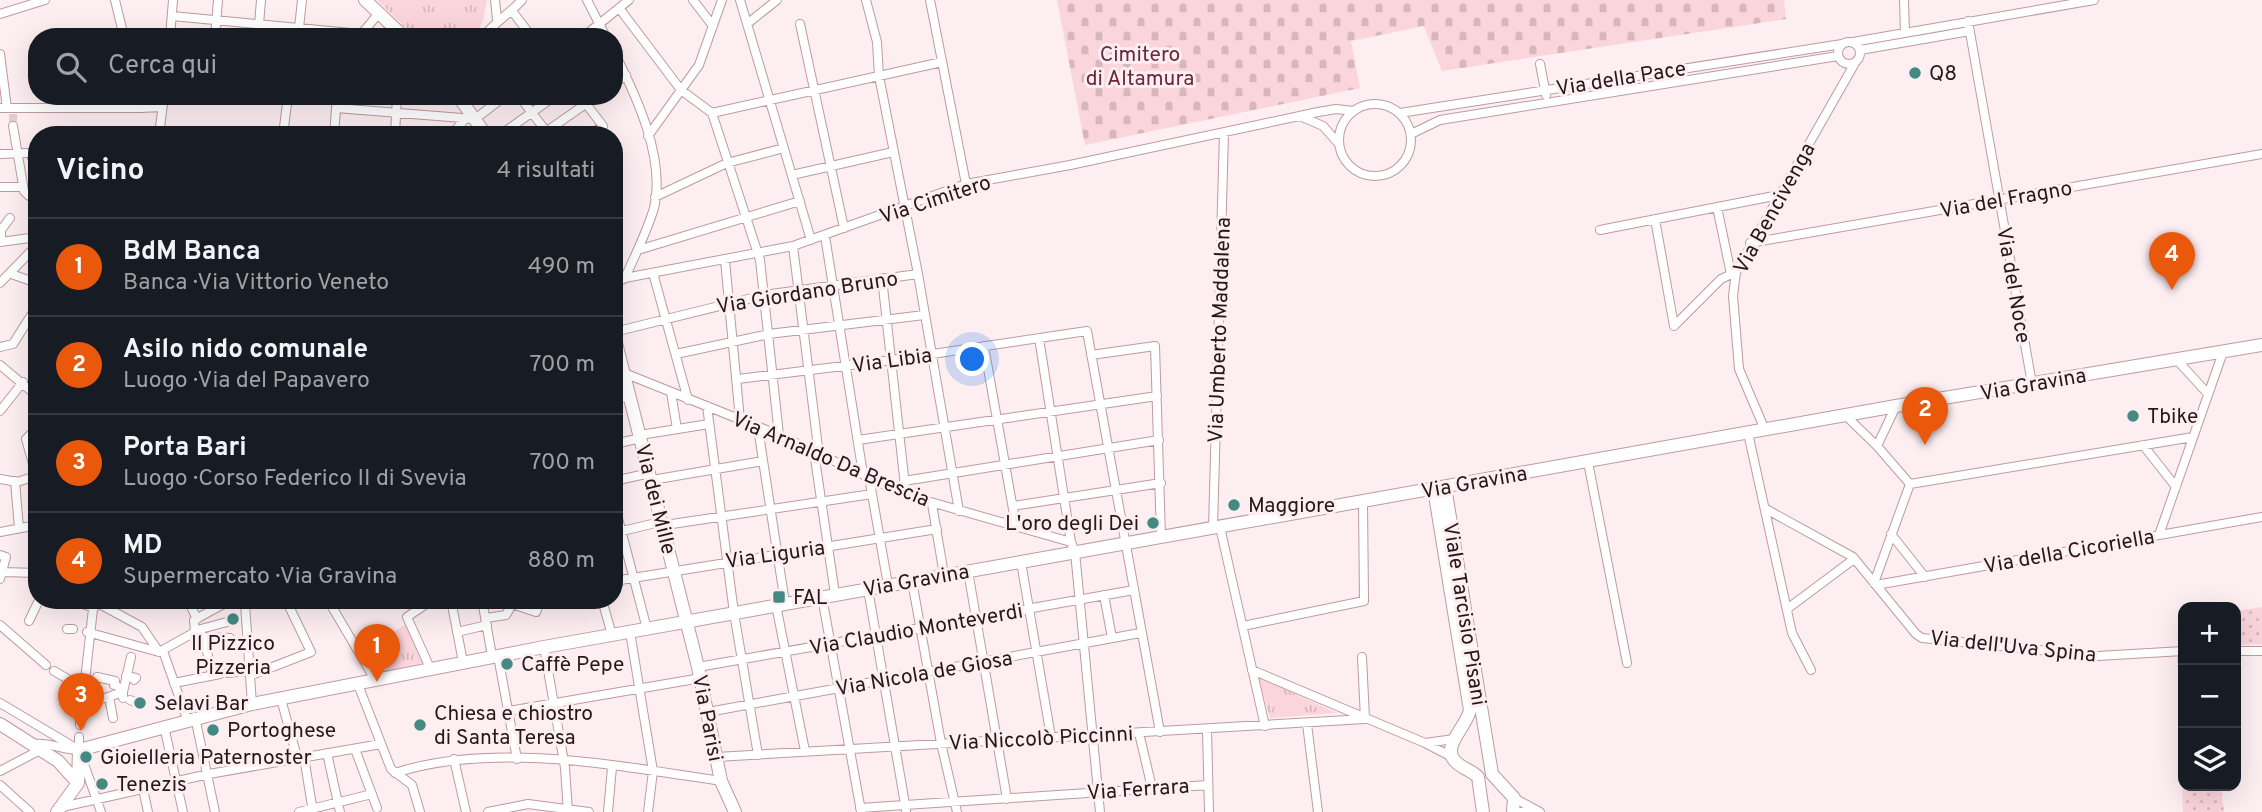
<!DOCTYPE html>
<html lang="it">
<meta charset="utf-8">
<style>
:root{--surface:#171b24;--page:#242831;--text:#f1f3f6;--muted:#9ea1a6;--line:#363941;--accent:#ea580c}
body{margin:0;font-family:Overpass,sans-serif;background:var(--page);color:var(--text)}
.controls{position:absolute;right:21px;bottom:21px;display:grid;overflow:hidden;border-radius:14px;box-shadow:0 7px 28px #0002}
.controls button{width:63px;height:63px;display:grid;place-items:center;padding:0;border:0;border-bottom:2px solid var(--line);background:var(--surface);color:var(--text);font:35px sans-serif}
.you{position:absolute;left:973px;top:360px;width:24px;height:24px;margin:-18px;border:5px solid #fff;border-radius:50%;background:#1a73e8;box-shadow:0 0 0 10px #1a73e833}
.badge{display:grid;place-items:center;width:46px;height:46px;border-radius:50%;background:var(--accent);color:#fff;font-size:23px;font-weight:700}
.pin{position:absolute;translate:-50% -58px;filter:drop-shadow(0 2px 4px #0008)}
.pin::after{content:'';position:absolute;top:37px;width:24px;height:21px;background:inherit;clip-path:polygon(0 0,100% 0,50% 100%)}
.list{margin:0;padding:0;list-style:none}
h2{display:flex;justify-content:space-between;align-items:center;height:91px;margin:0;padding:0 28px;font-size:30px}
h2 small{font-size:23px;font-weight:400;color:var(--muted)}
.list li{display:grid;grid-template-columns:46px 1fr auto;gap:21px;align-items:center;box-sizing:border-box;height:98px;padding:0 28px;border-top:2px solid var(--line)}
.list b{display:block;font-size:26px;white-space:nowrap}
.list p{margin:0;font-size:23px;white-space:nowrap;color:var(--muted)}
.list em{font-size:23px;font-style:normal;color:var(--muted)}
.icon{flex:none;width:38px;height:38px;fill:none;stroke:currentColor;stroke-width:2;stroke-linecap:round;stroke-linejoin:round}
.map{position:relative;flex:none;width:2262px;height:812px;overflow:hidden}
.search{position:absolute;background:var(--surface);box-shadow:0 7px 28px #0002;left:28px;top:28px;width:595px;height:77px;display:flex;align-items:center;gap:18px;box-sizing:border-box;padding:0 24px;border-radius:28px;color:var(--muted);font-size:26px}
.panel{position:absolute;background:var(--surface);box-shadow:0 7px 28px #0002;left:28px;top:126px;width:595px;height:483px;border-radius:28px}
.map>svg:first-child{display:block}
</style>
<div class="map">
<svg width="2262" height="812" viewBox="0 0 2262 812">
<defs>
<pattern id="grass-dots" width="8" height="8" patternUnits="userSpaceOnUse" patternTransform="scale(1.75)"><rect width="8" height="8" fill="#fbd5dc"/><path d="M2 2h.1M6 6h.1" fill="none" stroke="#d7b6bc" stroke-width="1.8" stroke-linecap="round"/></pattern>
<pattern id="cemetery-stones" width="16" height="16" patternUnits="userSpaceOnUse" patternTransform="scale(1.75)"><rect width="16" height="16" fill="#fbd5dc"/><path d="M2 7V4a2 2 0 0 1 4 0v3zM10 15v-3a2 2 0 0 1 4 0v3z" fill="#d7b6bc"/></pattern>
<pattern id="park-tufts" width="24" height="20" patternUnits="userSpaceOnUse" patternTransform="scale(1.75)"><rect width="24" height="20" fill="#fbd5dc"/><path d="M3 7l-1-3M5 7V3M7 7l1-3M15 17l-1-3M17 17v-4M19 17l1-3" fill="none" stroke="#d7b6bc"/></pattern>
</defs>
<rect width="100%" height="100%" fill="#fdeef1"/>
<path fill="url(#grass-dots)" d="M2262,607V644L2236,645V611Z
M2183,653V786H2221L2224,812H2183L2177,654Z"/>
<path fill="url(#cemetery-stones)" d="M1057,0H1784L1786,19L1442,71L1424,26L1351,41L1360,88L1085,145Z"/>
<path fill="url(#park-tufts)" d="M377,0H486L487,1L483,21L475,37H415Z
M406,624L424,663L376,673L362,652Z
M1258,677L1337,713L1270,718Z"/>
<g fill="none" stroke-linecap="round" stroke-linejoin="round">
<path stroke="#ddced1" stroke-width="8" stroke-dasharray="8 4" stroke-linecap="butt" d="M13,114V126"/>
<g stroke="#bd9ba1" stroke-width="10">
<path id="street" d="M115,0L124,37
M495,0L497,19
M587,0L606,37
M693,0L713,26
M740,0L811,240
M866,0L877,42L879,76L918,274L959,511
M930,0L966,184
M1904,0L1905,33
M619,8L681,90L712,113L760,260L779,435
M512,11L532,37
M0,14L45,0
M172,16L361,34
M1968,21L2032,384
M747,24L777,0
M800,24L844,228
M170,37L173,0
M215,37L218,0
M258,37L261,0
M298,37L302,0
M359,37L379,13
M483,37C495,22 509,14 522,0
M583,37L629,0
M1838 53a11 11 0 1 1 22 0a11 11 0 1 1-22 0Z
M1853,42L2094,0
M1860,50L1970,31
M614,52C636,95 666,159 654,208C647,232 635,255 625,278
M0,54L7,108
M1540,64L1546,95
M614,84L626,75
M139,96L141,108L162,107
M519,96L549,135
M580,96L603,126L589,135
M1339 140a36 36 0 1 1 72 0a36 36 0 1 1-72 0Z
M0,108H141
M336,108L475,119L505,96
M712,113L942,62
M1400,113L1842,44
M1300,116L1323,126L1339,144
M13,126L24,191L29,196L37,197
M547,131L597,96
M1411,134L1440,120L1838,56
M159,135L164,96
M283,135L288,96
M334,135L337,96
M395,135L397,96
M451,135L466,118
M500,135L555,96
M648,136L699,65L722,0
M0,154L26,153
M32,158L37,160
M792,175L893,152
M0,187H23
M655,197L727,163L784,148
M1717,207L1731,274
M1655,219L1674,326
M1600,230L1779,195
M825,236L863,474
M0,242L37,237
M1,242V230L10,218
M1750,243L2262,154
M793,246L819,455
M638,250L800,201
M725,260L740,420
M37,268L34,282L37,287
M653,273L688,400
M14,275L34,282
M882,278L906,495
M0,283L37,245
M614,285L625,278L793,246L966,184L1070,165L1318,112L1336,109L1353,111
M1674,326L1721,279L1736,272
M614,332L764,295L918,274
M1039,338L1071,542
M984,346L1016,526
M0,347L13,344L37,306
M676,354L769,334L924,315
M1091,355L1155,346L1161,537
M2176,359L2208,394
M0,365L37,396
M624,373L779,435L906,495L1071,542L1075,552L1100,812
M738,379L892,360L1087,331L1160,732
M671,392L677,429
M614,400L630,396
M707,406L734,613L758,755
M0,411L23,382
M1846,416L1877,446L1896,406
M37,428L26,439L37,478
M758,428L785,603
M1765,430L1739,369L1733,296L1736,272L1855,63
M1748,433L1792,633L1811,670
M640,435L709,424
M858,440L1157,396
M614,444L641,438
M2143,445L2176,487
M814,452L835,594
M1588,462L1627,663
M869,477L888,585
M0,479L17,482L36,476
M652,480L763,461
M15,481L19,528
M614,481L650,473
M904,481L1159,440
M1910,484L2193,437
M614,503L647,629
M932,504L944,575
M1013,506L1161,483
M1766,509L1853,557L1916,634L1922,638L2098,656L2183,651
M1220,527L1265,726
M1213,528L1224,133
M0,532L37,525
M614,533L656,523L672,524L872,494
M1891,534L1925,577
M2159,535L2223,352
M0,555L6,557L0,579
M1021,562L1051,737
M968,571L1007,799
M3,572L37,573
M614,581L937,529
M912,581L941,743L957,812
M1874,583L1910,484L1877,446
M1876,585L2262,517
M868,589L906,810
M1104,595L1112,638
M822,597L861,811
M72,600L94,608
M188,600L197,619
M328,600L374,678
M451,600L463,662
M482,600L492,656
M602,600L612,635
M94,601L142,627L159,652
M245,604L252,704
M512,604L536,612L541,600
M776,605L805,751
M1787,609L1854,559
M486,618L506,615L512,604L504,600
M29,621L39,600
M0,625L46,665
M1243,626L1364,601L1363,502
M67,629H73
M196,629L204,637L212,675
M197,630L227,622
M87,632L159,652L195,632L194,620L229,601L245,604L258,600
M457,632L487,625
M630,632L653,771L648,812
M204,637L230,638
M544,647L565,768L568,812
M163,651L187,719
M2236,651H2262
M498,656L517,759
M1362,657L1365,719
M698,667L1134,590
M430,668L407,617L432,600
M1252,670L1425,743L1452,757
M54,671L83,688
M227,673L248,671
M252,675L311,652L286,600
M126,676L136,678L134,680
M97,677L115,681L114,685L117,686
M357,682L391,769L412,785L420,812
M174,683L220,674
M123,692L131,657
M83,697L105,698L123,692V698
M109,697L113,718
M281,699L297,757
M130,700L137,703
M0,703L79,750
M509,711L701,678
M708,712L1140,633
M195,717L215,812
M1307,724L1318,812
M80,725L94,600
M164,726L183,812
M1207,729L1209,812
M1139,733L1152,788
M79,737V750L101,812
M1425,743L1454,739
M32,744C51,742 62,750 79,750
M355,749L377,808
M327,753L340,812
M304,757L313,812
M716,757L1365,719
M454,759L466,812
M0,771L42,749
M395,773C493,741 620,766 721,781
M0,785L30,812
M143,789L148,812
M1514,798L1540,812
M62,807L209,774L381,744
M860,808L1208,785
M299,812L372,794
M488,812L528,804L589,812
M608,812L612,767
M1520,812L1534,811"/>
</g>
<g stroke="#bd9ba1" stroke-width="14">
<path id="secondary" d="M365,0L404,37
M458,96L486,135
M614,335L698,667L721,781L735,812
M1445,487L1492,774L1514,798L1513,812
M1434,489L1470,710C1467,726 1441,747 1455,761C1461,768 1471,770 1478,777L1483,812
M0,724L58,761L78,783
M57,812L78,783L79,750L252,704L544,647L1896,406L2262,345"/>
</g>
<use href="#street" stroke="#fff" stroke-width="8"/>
<use href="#secondary" stroke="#fff" stroke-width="12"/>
</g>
<g fill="#448a82" stroke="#fdeef1" stroke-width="2.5">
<circle cx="1915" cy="73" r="7"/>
<circle cx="2133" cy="416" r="7"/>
<circle cx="1234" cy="505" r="7"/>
<circle cx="1153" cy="523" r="7"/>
<rect x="772" y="590" width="14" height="14" rx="3.5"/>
<circle cx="233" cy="619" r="7"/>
<circle cx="507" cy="664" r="7"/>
<circle cx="140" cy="703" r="7"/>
<circle cx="420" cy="725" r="7"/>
<circle cx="213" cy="730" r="7"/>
<circle cx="86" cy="757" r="7"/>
<circle cx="102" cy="784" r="7"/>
</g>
<g text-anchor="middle" stroke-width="6" stroke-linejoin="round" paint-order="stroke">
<g font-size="21" fill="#6a293b" stroke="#fdeef1">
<text x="1140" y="61">Cimitero<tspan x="1140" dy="24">di Altamura</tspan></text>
</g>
<g font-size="21" fill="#25181a" stroke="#fdeef1" text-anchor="start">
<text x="1929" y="80">Q8</text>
<text x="2147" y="423">Tbike</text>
<text x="1248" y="512">Maggiore</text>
<text x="1139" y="530" text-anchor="end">L'oro degli Dei</text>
<text x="793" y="604">FAL</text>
<text x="233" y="650" text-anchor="middle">Il Pizzico<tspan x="233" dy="24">Pizzeria</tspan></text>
<text x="521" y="671">Caffè Pepe</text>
<text x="154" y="710">Selavi Bar</text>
<text x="434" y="720">Chiesa e chiostro<tspan x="434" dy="24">di Santa Teresa</tspan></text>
<text x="227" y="737">Portoghese</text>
<text x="100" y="764">Gioielleria Paternoster</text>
<text x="116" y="791">Tenezis</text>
</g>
<g font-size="21" fill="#25181a" stroke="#fdeef1">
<text transform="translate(1621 78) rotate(-9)" y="7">Via della Pace</text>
<text transform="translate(935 199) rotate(-18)" y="7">Via Cimitero</text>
<text transform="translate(2006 199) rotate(-10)" y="7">Via del Fragno</text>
<text transform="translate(1774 208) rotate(-61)" y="7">Via Bencivenga</text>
<text transform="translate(2014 285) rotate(80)" y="7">Via del Noce</text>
<text transform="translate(807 292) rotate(-9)" y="7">Via Giordano Bruno</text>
<text transform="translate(1219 330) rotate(-88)" y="7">Via Umberto Maddalena</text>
<text transform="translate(892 360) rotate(-8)" y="7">Via Libia</text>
<text transform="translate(2033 384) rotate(-10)" y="7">Via Gravina</text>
<text transform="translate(831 459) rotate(23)" y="7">Via Arnaldo Da Brescia</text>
<text transform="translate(1474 482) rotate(-10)" y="7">Via Gravina</text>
<text transform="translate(656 499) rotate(76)" y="7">Via dei Mille</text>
<text transform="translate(2069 551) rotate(-10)" y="7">Via della Cicoriella</text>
<text transform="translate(775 554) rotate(-8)" y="7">Via Liguria</text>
<text transform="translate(916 580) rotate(-10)" y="7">Via Gravina</text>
<text transform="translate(1465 614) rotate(81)" y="7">Viale Tarcisio Pisani</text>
<text transform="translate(916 629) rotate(-10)" y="7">Via Claudio Monteverdi</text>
<text transform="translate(2013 646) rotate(6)" y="7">Via dell'Uva Spina</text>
<text transform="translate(924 673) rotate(-10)" y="7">Via Nicola de Giosa</text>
<text transform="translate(708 718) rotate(79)" y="7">Via Parisi</text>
<text transform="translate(1041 738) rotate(-3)" y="7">Via Niccolò Piccinni</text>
<text transform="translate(1138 789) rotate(-4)" y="7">Via Ferrara</text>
</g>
</g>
</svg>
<div class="controls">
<button>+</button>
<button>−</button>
<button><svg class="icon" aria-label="layers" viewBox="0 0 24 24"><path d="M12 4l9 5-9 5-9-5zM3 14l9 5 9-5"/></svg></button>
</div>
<div class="you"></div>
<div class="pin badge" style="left:377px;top:682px">1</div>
<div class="pin badge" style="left:1925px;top:445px">2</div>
<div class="pin badge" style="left:81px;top:731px">3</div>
<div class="pin badge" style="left:2172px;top:290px">4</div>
<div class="search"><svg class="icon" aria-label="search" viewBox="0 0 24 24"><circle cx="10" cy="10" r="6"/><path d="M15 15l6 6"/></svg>Cerca qui</div>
<section class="panel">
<h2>Vicino<small>4 risultati</small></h2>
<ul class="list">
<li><span class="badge">1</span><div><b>BdM Banca</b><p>Banca · Via Vittorio Veneto</p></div><em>490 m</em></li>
<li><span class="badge">2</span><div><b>Asilo nido comunale</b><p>Luogo · Via del Papavero</p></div><em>700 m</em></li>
<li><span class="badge">3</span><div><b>Porta Bari</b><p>Luogo · Corso Federico II di Svevia</p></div><em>700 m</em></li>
<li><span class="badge">4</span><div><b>MD</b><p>Supermercato · Via Gravina</p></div><em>880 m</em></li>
</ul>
</section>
</div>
